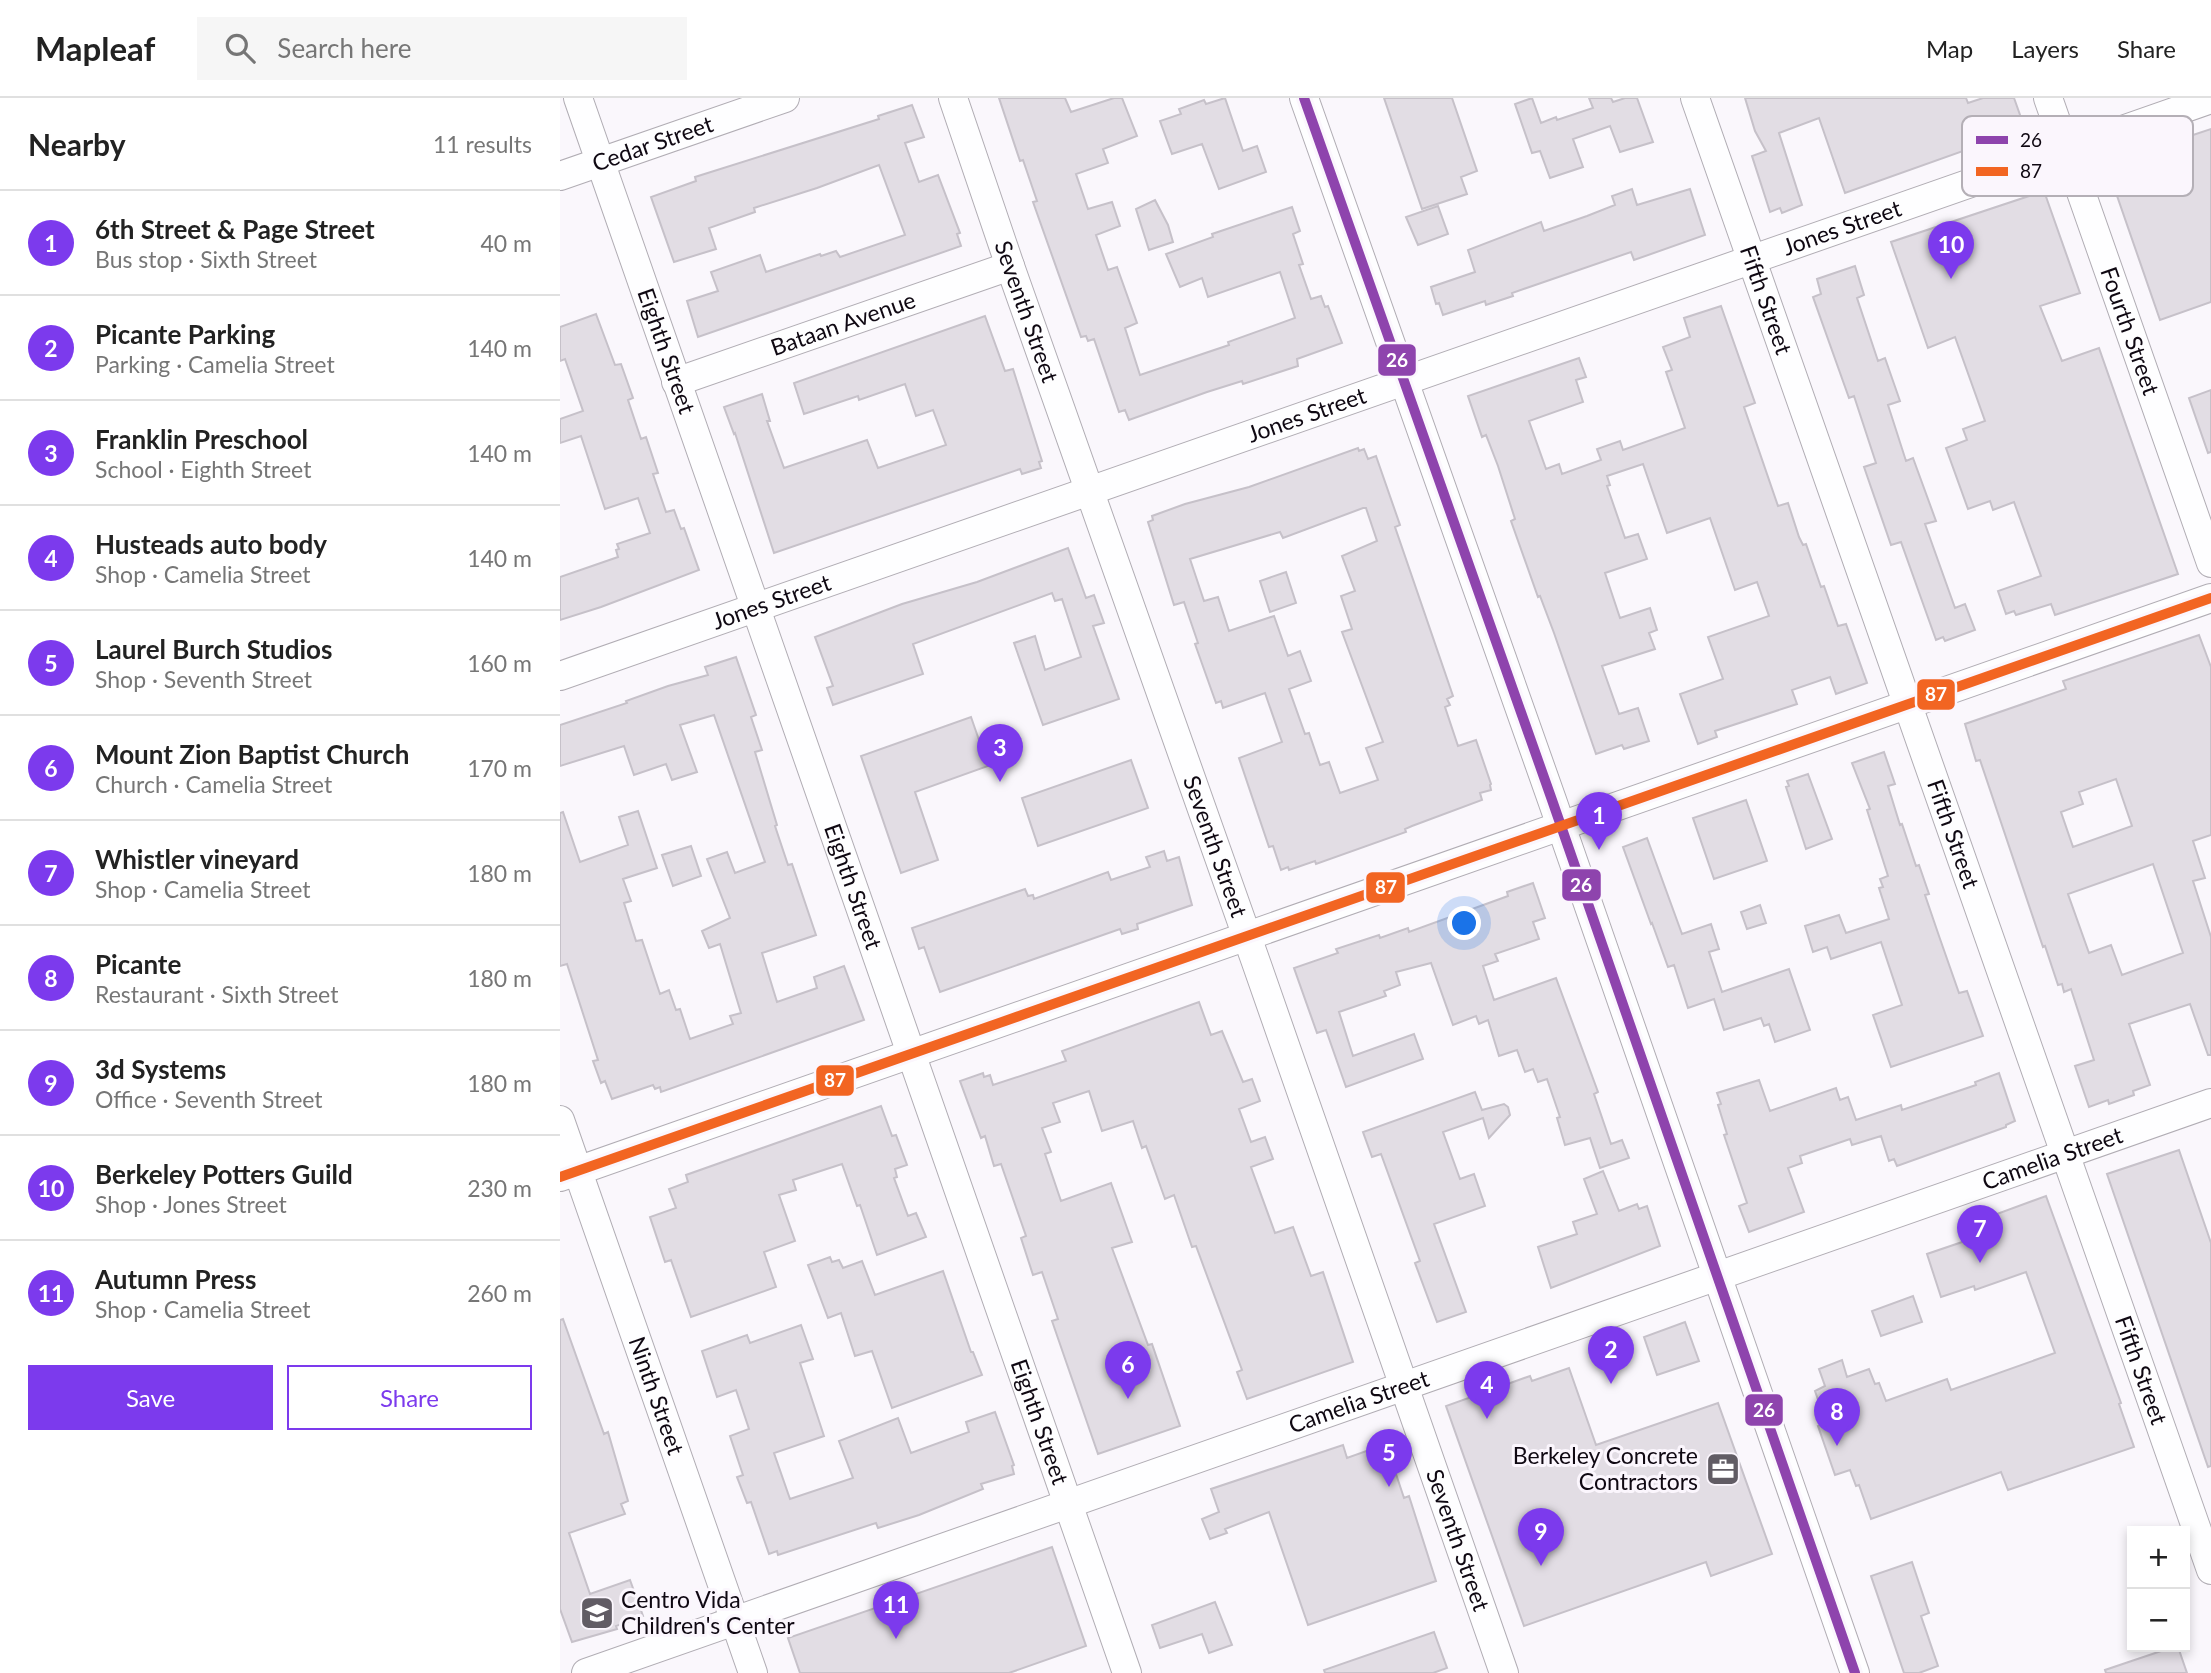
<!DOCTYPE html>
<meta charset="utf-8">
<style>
:root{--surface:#fff;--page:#f6f6f6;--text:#222;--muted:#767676;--line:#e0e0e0;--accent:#7c3aed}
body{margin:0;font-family:Lato,sans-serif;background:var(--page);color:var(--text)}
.controls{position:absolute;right:21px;bottom:21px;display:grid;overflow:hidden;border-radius:0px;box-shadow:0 4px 10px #0003}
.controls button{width:63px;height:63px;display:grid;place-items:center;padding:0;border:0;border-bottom:2px solid var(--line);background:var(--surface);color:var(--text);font:35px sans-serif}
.you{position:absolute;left:905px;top:826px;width:24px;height:24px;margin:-18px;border:5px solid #fff;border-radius:50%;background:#1a73e8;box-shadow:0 0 0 10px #1a73e833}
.badge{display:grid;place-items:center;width:46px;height:46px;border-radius:50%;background:var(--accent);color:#fff;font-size:23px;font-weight:700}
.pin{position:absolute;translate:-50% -58px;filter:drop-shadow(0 2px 4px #0008)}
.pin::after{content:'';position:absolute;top:37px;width:24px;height:21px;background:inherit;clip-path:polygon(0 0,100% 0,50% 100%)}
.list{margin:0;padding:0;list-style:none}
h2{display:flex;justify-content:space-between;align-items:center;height:91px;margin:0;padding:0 28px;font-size:30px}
h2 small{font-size:23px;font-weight:400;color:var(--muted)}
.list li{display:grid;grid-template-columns:46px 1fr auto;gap:21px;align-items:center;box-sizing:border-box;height:105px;padding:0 28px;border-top:2px solid var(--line)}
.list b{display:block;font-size:26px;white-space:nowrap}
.list p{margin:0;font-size:23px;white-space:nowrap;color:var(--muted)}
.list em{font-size:23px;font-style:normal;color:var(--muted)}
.actions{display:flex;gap:14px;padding:21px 28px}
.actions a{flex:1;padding:16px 0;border:2px solid var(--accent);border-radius:0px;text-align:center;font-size:24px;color:var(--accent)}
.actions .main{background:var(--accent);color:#fff}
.icon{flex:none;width:38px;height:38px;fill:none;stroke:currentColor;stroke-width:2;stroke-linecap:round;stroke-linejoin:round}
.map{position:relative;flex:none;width:1651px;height:1575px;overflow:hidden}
header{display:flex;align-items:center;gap:42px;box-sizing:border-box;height:98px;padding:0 35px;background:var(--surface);border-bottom:2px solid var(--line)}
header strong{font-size:33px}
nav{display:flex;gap:38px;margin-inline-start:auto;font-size:24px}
.search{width:490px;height:63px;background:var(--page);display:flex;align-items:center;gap:18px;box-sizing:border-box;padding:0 24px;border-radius:0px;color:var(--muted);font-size:26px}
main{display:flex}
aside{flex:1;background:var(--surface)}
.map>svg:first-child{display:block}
</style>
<header>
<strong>Mapleaf</strong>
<div class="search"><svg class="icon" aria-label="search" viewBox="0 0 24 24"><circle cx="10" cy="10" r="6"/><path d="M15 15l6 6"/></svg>Search here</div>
<nav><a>Map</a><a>Layers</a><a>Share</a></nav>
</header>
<main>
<aside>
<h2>Nearby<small>11 results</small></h2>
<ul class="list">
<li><span class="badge">1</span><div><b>6th Street &amp; Page Street</b><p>Bus stop · Sixth Street</p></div><em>40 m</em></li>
<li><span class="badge">2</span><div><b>Picante Parking</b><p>Parking · Camelia Street</p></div><em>140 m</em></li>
<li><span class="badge">3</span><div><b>Franklin Preschool</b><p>School · Eighth Street</p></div><em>140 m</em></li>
<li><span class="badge">4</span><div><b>Husteads auto body</b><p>Shop · Camelia Street</p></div><em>140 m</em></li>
<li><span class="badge">5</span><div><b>Laurel Burch Studios</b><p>Shop · Seventh Street</p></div><em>160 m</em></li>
<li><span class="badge">6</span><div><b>Mount Zion Baptist Church</b><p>Church · Camelia Street</p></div><em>170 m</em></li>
<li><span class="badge">7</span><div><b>Whistler vineyard</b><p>Shop · Camelia Street</p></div><em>180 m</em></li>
<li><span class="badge">8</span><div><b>Picante</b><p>Restaurant · Sixth Street</p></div><em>180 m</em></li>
<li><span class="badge">9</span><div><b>3d Systems</b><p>Office · Seventh Street</p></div><em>180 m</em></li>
<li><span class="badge">10</span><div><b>Berkeley Potters Guild</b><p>Shop · Jones Street</p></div><em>230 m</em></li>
<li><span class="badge">11</span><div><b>Autumn Press</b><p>Shop · Camelia Street</p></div><em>260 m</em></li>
</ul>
<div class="actions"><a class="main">Save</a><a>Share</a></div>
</aside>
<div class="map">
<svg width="1651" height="1575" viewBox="0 0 1651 1575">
<rect width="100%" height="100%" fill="#faf7fc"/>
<path fill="#e2dde4" stroke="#c6c1c9" stroke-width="2" fill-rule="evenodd" d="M439,0H505L511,14L554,0H562L577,38L543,51L548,65L516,76L528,111L552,104L560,128L536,137L548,172L557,169L577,225L565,230L580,277L669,247L668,244L735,220L720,174L648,199L642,180L620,189L606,156L653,139L652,136L732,109L740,133L733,136L743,166L739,167L751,201L761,198L765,209L768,208L782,245L737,261L738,268L683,286L682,283L647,294L569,322L565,312L559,314L534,241L528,243L526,238L521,239L473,104L477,103L463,62L460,63Z
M665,0L683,53L697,48L706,74L659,91L642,46L612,56L600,23L621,16L619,11L644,2L646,6Z
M824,0H892L917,73L901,79L907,96L862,111Z
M972,0L981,25L996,19L997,22L1033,10L1029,0H1051L1053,4L1065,0H1077L1093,44L1060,54L1050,28L1013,41L1023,69L990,80L980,53L972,55L955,6Z
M1185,0H1406L1408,5L1423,0H1454L1465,31L1285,95L1259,20L1219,35L1242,107L1222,115L1220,110L1210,114L1192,58L1206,53L1195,33Z
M352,7L364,39L345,45L359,84L378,77L400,135L397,136L401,148L138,239L127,203L158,193L151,174L200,157L206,174L260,156L261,158L276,153L280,159L345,137L319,67L257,90L194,110L195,114L149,130L156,151L114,164L91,99L136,83L135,79L319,21L318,18Z
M1651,31V204L1600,222L1554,89L1628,63L1621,41Z
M1072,91L1077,107L1130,91L1145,137L1074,162L1071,154L952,195L953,198L926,207L925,203L883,217L879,205L876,206L871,189L915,174L908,152L981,124L984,133L1027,118L1055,107L1052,98Z
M1484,93L1520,195L1480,208L1502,263L1539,250L1618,476L1495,517L1491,506L1456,517L1454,513L1446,516L1438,493L1481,478L1454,404L1433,412L1430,403L1408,411L1386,350L1407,342L1403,331L1425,323L1395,239L1368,250L1331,144Z
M595,102L608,127L613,144L589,152L576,111Z
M878,108L888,136L858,147L846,119Z
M1295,168L1304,197L1297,200L1318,263L1325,260L1340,303L1328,307L1346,363L1353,360L1376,423L1365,426L1395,510L1405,506L1415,532L1385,543L1383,539L1376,542L1341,444L1331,447L1304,369L1316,365L1294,298L1289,300L1253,199L1261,196L1257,181Z
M1161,208L1195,305L1184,309L1218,408L1228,405L1239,439L1243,447L1246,446L1261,489L1264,488L1278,528L1286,526L1307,585L1276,596L1270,579L1232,592L1237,606L1155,633L1157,639L1138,646L1120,596L1163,581L1148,539L1209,518L1197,484L1175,492L1150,420L1107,435L1083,366L1047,378L1050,387L1047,388L1065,440L1078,436L1087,461L1045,475L1060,520L1090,510L1097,532L1089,535L1095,551L1042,568L1059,616L1078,610L1089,643L1064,651L1062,647L1036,656L994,535L980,498L978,499L951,423L955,421L938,368L926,337L922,339L908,298L1019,260L1026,279L1016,282L1023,304L969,323L986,371L999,366L1002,376L1041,362L1037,351L1060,343L1063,352L1125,330L1106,274L1112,272L1103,249L1130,239L1124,220Z
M36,216L55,267L61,266L73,300L68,302L81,341L86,339L98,375L93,376L106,414L114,412L121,431L124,430L139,472L41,509L0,522V479L58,459L56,452L59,451L57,446L90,435L78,400L45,411L21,338L0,345V321L23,313L5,261L0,263V229Z
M425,218L445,273L453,271L482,363L479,364L481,370L462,376L460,371L214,455L175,335L174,336L164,309L202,296L210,323H207L224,370L307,342L318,370L386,347L373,312L356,318L345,286L299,302L298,298L244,316L234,285Z
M1651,292V354L1648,355L1629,300Z
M798,350L799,353L804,351L808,361L816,358L840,427L835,429L893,598L887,601L890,607L885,609L898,648L916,642L931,686L930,687L931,692L920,695L922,702L852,728L845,731L846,734L756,766L755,763L729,772L728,769L721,772L713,748L709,749L679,660L722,644L705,595L663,610L661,603L656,605L635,546L638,545L624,504L614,507L588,424L593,422L592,418L625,406L689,389ZM803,410H806L817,443L782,458L795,493L781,498L792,531L782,534L823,644L806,650L818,682L780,695L769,664L760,667L749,635L745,636L729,591L751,583L740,553L728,558L714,518L669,533L658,499L644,503L630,461L720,434L723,440Z
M508,450L526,500L534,497L544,525L533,528L559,601L483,627L454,545L475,538L485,572L521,559L502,501L495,503L492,495L353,546L363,576L273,607L267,590L273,588L255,539L342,506L417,484Z
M726,474L736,505L710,514L700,483Z
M1639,537L1651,569V737L1633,743L1645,780L1633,783L1651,839V957H1648L1630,906L1569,926L1590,987L1573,993L1574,997L1549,1006L1548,1002L1529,1009L1515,968L1534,962L1511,891L1504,894L1502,886L1498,887L1485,848L1483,849L1420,662L1416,663L1405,626L1506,591L1503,583ZM1556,681L1572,728L1513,749L1501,714L1523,706L1519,694ZM1593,766L1623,855L1562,877L1551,847L1529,855L1508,796Z
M176,559L196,617L191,619L202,652L195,654L217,727L215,728L228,767L232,766L256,837L202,855L217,904L257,890L254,879L284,868L304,922L101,994L100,989L95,991L93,987L52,1001L45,983L41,985L33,963L38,962L7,866L0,868V715L3,714L20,764L68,747L59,719L78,713L97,770L63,781L71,803L64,805L76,843L82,842L100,896L109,892L116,912L120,911L130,941L173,926L170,918L181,915L160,846L149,850L142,833L170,820L147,761L167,754L175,775L205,764L154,617L120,627L137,674L112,682L106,666L74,677L64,648L0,668V627L67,605L66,603L108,588L148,577L145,569Z
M411,619L428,668L355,694L378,762L341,775L301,658Z
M1324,654L1335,686L1328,688L1340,727L1342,726L1356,768L1359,767L1369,796L1365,797L1379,838L1399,895L1407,893L1423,938L1331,969L1313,917L1342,907L1321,844L1271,861L1267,849L1253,854L1245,828L1279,817L1286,835L1329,821L1319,790L1323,789L1320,781L1328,778L1307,712L1310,711L1292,665Z
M571,662L588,710L478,748L462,700Z
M1248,676L1272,741L1246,751L1226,689L1229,688L1227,683Z
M1186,702L1207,763L1154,781L1133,720Z
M1087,740L1122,836L1151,826L1159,851L1149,854L1162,894L1229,871L1250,932L1215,944L1209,926L1204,928L1201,920L1164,932L1154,901L1128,910L1114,867L1108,869L1092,825L1091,826L1063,749Z
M131,748L141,778L113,788L102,757Z
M604,753L607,763L619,759L632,807L577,826L578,831L562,836L560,831L380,894L364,849L359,851L352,830L465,791L468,798L473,797L474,801L548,774L551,782L590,769L586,759Z
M973,785L985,820L973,824L979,841L935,856L938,863L923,868L934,902L996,880L1038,994L1034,996L1051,1046L1062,1042L1069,1060L1040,1070L1030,1040L1005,1047L997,1020L1000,1019L987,981L978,984L973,971L965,974L957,952L939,958L928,922L919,926L916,918L893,927L871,865L836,874L840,887L824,893L826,898L779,914L793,958L854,936L863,961L786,989L766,932L757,935L734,870L778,855L776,851L819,837L820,840L848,830L849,834L948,798L947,794Z
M1200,807L1206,825L1187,831L1181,814Z
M639,904L651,937L662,933L683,984L692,981L700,1003L679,1011L691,1044L705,1039L713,1061L691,1069L715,1135L733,1129L751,1178L763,1174L793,1264L687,1301L677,1274L682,1272L636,1148L632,1149L614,1097L605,1101L586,1048L582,1050L573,1023L542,1033L529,993L493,1005L500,1024L482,1030L491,1054L485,1056L501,1103L551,1085L572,1144L552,1150L588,1247L592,1246L620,1328L538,1356L492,1223L498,1221L482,1174L473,1177L461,1140L466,1138L441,1066L434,1068L425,1038L421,1040L400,983L423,975L424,979L430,977L433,987L506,963L502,953Z
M1439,975L1455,1023L1446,1027V1029L1337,1068L1334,1061L1329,1063L1321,1038L1292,1047L1290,1041L1240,1058L1242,1065L1228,1070L1244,1114L1189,1134L1179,1108L1187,1105L1164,1037L1167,1036L1158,1007L1161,1006L1157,995L1199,982L1210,1013L1276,990L1280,1002L1288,999L1296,1022L1341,1007L1342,1012L1416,987L1415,984Z
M915,994L922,1012L944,1006L948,1009L950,1017L929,1040L923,1020L883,1034L900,1081L914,1076L925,1108L874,1126L906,1214L877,1224L855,1165L860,1163L821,1056L812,1059L803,1034Z
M321,1008L332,1038L336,1037L347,1067L335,1071L337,1079L334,1080L348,1118L356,1115L366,1139L317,1157L300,1107L297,1108L282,1066L233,1082L236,1092L219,1097L235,1143L204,1154L216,1189L131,1219L111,1162L105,1164L90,1119L116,1110L109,1091L128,1084L126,1077Z
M1619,1052L1651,1145V1368L1648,1369L1547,1076Z
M1043,1073L1059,1113L1077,1106L1079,1111L1087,1108L1100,1148L991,1190L978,1149L1017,1136L1013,1124L1037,1116L1024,1081Z
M1486,1098L1561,1305L1559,1306L1574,1349L1448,1392L1441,1374L1311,1421L1299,1387L1296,1388L1290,1372L1275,1377L1258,1328L1266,1325L1255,1293L1265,1288L1259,1271L1282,1262L1287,1279L1309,1271L1315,1286L1319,1285L1326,1303L1387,1281L1391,1292L1495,1255L1466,1174L1415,1192L1414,1188L1381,1199L1367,1156L1408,1142L1404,1128Z
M270,1159L272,1164L279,1162L283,1170L302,1163L315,1197L383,1173L411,1254H413L422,1277L332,1310L312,1253L295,1258L281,1215L268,1220L248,1167Z
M1353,1198L1362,1224L1321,1238L1312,1213Z
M3,1221L44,1336L48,1334L68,1403L61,1406L65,1416L9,1435L30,1496L70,1482L83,1518L56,1528L57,1531L12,1544L0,1511V1222Z
M1125,1224L1139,1263L1097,1277L1084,1239Z
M241,1227L253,1261L240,1265L264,1338L214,1355L230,1401L293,1380L279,1343L338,1320L351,1355L409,1334L406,1324L435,1314L454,1367L452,1368L454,1376L421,1386L423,1391L359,1417L318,1430L316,1425L218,1457L217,1453L209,1456L191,1404L187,1405L177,1379L183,1377L170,1338L189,1331L176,1292L157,1299L142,1253L187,1237L190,1245Z
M1009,1270L1036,1347L1158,1305L1212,1456L1151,1478L1146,1464L964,1528L886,1308L970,1278L972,1283Z
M826,1346L844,1400L849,1398L876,1483L748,1527L709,1414L665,1431L667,1435L650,1441L642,1421L659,1414L651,1391L783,1347L787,1360Z
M492,1449L526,1548L449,1575H240L228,1540Z
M1352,1464L1369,1515L1361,1518L1378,1568L1359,1575H1344L1311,1478Z
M655,1504L672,1547L649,1555L642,1536L600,1550L592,1527Z
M874,1534L887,1570L873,1575H765L764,1572Z
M1613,1549H1618L1627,1575H1546L1545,1572Z"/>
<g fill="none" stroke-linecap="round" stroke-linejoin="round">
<g stroke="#b1adb4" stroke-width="30">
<g id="minor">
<path id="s1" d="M18,0L567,1575"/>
<path id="s2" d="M393,0L450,168L697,867L944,1575"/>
<path d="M744,0L992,702L1295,1575"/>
<path id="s3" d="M1135,0L1651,1472"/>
<path id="s4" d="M1488,0L1651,465"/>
<path id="s5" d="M0,78L225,0"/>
<path id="s6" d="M116,284L450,168"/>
<path id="s7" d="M0,578L1651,1"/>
<path id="s8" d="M0,1022L193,1575"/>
<path d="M0,1079L1651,500"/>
<path id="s9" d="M26,1575L1651,1005"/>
</g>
</g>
<use href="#minor" stroke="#fefeff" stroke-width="28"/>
<g stroke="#fbf6fd" stroke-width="16">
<path id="bus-1" d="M744,0L992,702L1295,1575"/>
</g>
<g stroke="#fbf6fd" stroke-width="16">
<path id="bus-2" d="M0,1079L1651,500"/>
</g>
<use href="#bus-1" stroke="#8e44ad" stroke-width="10"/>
<use href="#bus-2" stroke="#f26522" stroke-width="10"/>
</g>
<defs>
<g id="office-square" transform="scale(1.75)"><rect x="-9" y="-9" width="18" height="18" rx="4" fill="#615c64" stroke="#fbf6fd"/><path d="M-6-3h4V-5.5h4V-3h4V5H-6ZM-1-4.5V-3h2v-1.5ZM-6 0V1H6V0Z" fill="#fff"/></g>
<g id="school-square" transform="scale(1.75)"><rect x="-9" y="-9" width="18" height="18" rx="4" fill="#615c64" stroke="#fbf6fd"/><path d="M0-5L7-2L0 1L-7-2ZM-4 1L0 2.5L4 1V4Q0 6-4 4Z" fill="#fff"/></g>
</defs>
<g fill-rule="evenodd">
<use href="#office-square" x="1163" y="1371"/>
<use href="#school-square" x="37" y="1515"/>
</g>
<g text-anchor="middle" stroke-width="6" stroke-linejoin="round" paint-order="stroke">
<g font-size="23" fill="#0f0812" stroke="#fbf6fd">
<text dy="8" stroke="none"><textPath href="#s5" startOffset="98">Cedar Street</textPath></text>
<text dy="8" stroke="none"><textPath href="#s7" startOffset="1358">Jones Street</textPath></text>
<text dy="8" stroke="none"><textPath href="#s3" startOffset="214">Fifth Street</textPath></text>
<text dy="8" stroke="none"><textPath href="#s2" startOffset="226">Seventh Street</textPath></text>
<text dy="8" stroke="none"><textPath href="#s6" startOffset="177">Bataan Avenue</textPath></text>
<text dy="8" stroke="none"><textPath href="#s4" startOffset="247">Fourth Street</textPath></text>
<text dy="8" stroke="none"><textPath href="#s1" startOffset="268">Eighth Street</textPath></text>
<text dy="8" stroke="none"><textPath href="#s7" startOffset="791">Jones Street</textPath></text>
<text dy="8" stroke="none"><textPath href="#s7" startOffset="224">Jones Street</textPath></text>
<text dy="8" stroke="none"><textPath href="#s3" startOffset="780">Fifth Street</textPath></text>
<text dy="8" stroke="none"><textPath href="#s2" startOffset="793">Seventh Street</textPath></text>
<text dy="8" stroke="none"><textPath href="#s1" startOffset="835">Eighth Street</textPath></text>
<text dy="8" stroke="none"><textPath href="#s9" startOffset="1554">Camelia Street</textPath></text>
<text dy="8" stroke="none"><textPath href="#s3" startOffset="1348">Fifth Street</textPath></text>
<text dy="8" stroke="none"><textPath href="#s8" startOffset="292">Ninth Street</textPath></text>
<text dy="8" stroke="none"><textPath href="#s9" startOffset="819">Camelia Street</textPath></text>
<text dy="8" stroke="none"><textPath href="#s1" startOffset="1402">Eighth Street</textPath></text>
<text dy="8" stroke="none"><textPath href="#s2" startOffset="1528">Seventh Street</textPath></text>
</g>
<g font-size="23" fill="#0f0812" stroke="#fbf6fd" text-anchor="end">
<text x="1138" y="1366">Berkeley Concrete<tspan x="1138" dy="26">Contractors</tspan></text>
<text x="61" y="1510" text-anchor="start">Centro Vida<tspan x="61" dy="26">Children's Center</tspan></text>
</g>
</g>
<rect x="1402" y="18" width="231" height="80" rx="10" fill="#fbf6fd" stroke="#b4afb6" stroke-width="2"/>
<rect x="1416" y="38" width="32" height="8" fill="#8e44ad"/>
<rect x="1416" y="69" width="32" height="9" fill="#f26522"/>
<g font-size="19" fill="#0f0812">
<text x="1460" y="49">26</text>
<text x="1460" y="80">87</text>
</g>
<g stroke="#fbf6fd" stroke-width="2.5">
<rect x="817" y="245" width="40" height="34" rx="7" fill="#8e44ad"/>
<rect x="1356" y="580" width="40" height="33" rx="7" fill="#f26522"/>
<rect x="1001" y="770" width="41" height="34" rx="7" fill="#8e44ad"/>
<rect x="805" y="773" width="41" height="33" rx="7" fill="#f26522"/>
<rect x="255" y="966" width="40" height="33" rx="7" fill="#f26522"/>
<rect x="1184" y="1295" width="40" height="34" rx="7" fill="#8e44ad"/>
</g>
<g font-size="19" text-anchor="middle" font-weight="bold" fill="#fff">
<text x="837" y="269">26</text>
<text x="1376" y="603">87</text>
<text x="1021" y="794">26</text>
<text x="826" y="796">87</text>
<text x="275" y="989">87</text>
<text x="1204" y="1319">26</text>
</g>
</svg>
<div class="controls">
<button>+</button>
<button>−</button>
</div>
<div class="you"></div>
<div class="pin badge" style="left:1039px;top:752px">1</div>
<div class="pin badge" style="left:1051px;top:1286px">2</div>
<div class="pin badge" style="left:440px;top:684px">3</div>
<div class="pin badge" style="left:927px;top:1321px">4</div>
<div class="pin badge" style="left:829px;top:1389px">5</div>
<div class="pin badge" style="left:568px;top:1301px">6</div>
<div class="pin badge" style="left:1420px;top:1165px">7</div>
<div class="pin badge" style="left:1277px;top:1348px">8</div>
<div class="pin badge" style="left:981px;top:1468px">9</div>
<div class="pin badge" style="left:1391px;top:181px">10</div>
<div class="pin badge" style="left:336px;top:1541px">11</div>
</div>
</main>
